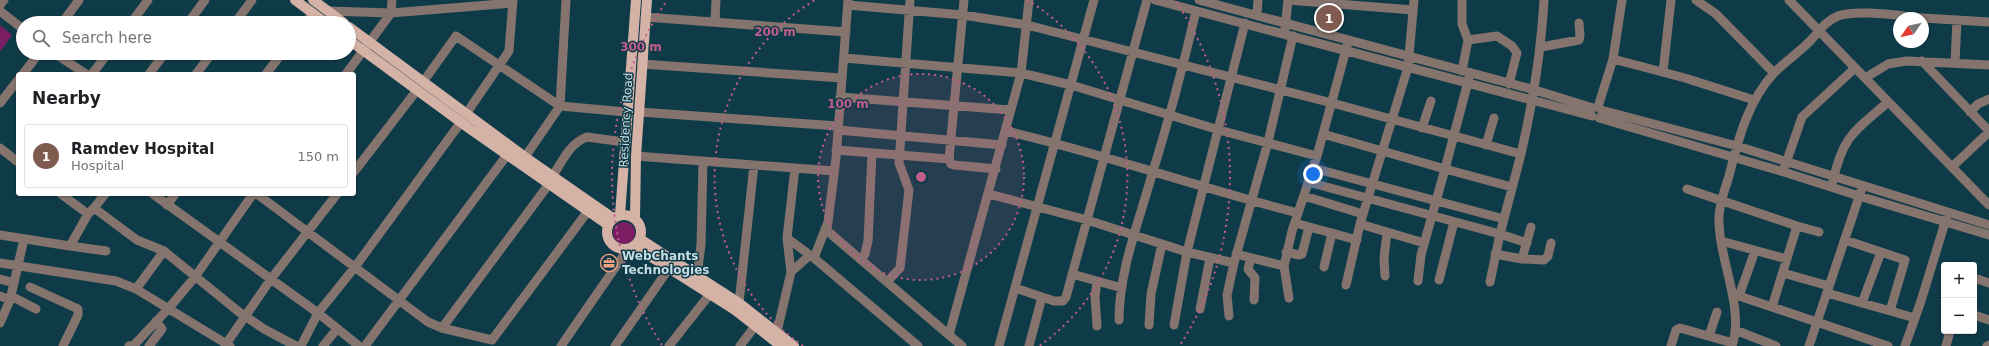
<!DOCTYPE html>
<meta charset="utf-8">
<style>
:root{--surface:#fff;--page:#f2f2f2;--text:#202124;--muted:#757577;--line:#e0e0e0;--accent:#7f5a4e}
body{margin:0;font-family:"DejaVu Sans",sans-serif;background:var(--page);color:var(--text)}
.controls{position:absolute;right:12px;bottom:12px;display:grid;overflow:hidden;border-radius:4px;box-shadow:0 1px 3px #0004}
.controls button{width:36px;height:36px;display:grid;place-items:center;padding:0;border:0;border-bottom:1px solid var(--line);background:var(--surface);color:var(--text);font:20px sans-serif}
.compass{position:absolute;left:1893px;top:12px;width:36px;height:36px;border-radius:50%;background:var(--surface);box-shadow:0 1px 3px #0004;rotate:236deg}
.you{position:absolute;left:1313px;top:174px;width:14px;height:14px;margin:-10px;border:3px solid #fff;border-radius:50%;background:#1a73e8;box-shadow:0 0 0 6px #1a73e833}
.badge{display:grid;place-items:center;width:26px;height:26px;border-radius:50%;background:var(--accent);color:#fff;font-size:13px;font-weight:700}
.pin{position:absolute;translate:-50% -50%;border:2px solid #fff;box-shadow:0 1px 4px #0006}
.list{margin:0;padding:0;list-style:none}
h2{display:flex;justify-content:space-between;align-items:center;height:52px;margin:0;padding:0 16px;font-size:17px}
h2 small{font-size:13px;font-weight:400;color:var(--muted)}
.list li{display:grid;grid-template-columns:26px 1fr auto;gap:12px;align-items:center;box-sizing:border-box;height:64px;margin:0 8px 8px;padding:0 8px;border:1px solid var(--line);border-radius:4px}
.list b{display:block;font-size:15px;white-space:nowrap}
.list p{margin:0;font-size:13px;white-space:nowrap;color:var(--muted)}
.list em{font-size:13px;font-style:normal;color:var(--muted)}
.icon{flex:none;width:22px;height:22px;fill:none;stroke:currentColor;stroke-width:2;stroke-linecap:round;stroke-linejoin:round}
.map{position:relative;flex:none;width:1989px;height:346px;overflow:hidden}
.search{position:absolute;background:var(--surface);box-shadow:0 1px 3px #0004;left:16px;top:16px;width:340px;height:44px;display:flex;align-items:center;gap:10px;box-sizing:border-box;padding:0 14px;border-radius:22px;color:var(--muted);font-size:15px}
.panel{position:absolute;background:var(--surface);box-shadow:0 1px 3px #0004;left:16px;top:72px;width:340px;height:124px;border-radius:4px}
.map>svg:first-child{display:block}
</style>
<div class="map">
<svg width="1989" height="346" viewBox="0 0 1989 346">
<rect width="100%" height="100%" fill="#0f3b48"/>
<path fill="#7b1d62" d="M0,25L12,35L0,52Z
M613 233a11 11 0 1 1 22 0a11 11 0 1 1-22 0Z"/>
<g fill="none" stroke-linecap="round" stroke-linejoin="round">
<path stroke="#85746e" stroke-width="9" d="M964,0L949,159L951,164L954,165L996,169
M1155,0L1592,116
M1199,0L1535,90L1593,108
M1288,0L1413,10
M1462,0V24L1468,40
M1696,0L1716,14L1774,73
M1789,0L1989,205
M0,5L4,0
M848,5L963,15L1027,25L1332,103L1521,154C1533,102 1541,53 1544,0
M0,11L23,29
M328,11L391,13L513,3
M1257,15L1258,0
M645,17L846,32
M1923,18L1989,22
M715,22L716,0
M62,23L79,0
M131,23L148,0
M188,23L205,0
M235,23L252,0
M305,23L313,13
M1285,29L1288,0
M1541,47L1579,40L1580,35L1579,23
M54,53L86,74
M844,58L1021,73L1071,85L1219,130L1317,156
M1613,59L1685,78L1754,100
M1922,61L1989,131
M1955,63L1957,20
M642,64L842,78
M1462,71L1468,40L1497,36L1512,46L1517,53L1509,84
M1663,72L1671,0
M23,74L39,53
M92,74L108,53
M149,74L165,53
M196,74L212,53
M266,74L282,53
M346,74L391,13L392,0
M1469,78L1445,169L1512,187
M1865,78L1888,64L1907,61L1989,65
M423,82L456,36L560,106L626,112
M840,97L1011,110
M0,103L18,80
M1598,107L1613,59L1622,0
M1601,110L1737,146L1989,225
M639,112L838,126
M1970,112L1978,104L1989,99
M466,114L509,51L513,0
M1599,118L1784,172L1859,196L1989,235
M1422,128L1431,101
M838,130L1002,145
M1006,131C1104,154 1200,188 1298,213
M1323,134L1445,169L1421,255L1418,281
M1486,145L1494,118
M0,148L18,162
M836,150L949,159
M636,156L834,171
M525,157L560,106L566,0
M1785,166L1802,117L1855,68
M1952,167L1989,132
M1313,168L1504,219
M354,172L417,90
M553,176C562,161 570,143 587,137L624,142
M1833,181C1843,135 1855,131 1888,102
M1308,182L1500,234L1521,154
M1687,189L1797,226L1772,307
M61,194L88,214L94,208L137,240L164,251L239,312L264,329L296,346
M153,194L318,313L359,346
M257,194L428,322L442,328L492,340L588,211
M989,194L1087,220L1187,252L1234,263
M1304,196L1363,214
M167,205L175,194
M94,208L105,194
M1295,223L1357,240
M1360,224L1424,243
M1797,226L1819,232
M825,229L949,335
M0,235L70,246L88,214
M787,238L814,258L918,346
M1845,240L1905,260L1890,311
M1721,241L1787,259
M70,246L106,251
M1286,252L1299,255L1302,254L1309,227
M1236,254L1284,266L1292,231L1317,156L1347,46
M1495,254L1522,259L1544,260L1548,256L1551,243
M814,258L828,222L836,158L848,0
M1251,258L1248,269L1255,278L1254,300
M1522,259L1531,227
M861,260L865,254L868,241L872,153
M0,263L116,281L136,289L230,346
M1284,266L1289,298
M1324,267L1332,233
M791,272L787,238L795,168
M1783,273L1829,286
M1072,274L1122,288
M697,275L701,245L703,161
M1385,276L1384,258L1387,233
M1974,278L1989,283
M0,279L14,283
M1439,280L1454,222
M887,282L900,268L909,190L899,163L910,0
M1490,282L1500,234L1527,243
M1346,285L1360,224L1408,67L1414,0
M30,287L78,309V315L63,346
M1015,288L1054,301H1063L1066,297L1147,0
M136,289L164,251
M1827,293L1915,318
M1733,294L1888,346
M0,296L10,300
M11,296L36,309
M1739,296L1755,251
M739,303L754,165
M1862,303L1881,252
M1200,309L1210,258
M1974,315L1989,320
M1229,316L1227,295L1234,263L1268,142L1293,36
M1119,320C1119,272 1138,224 1151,178C1168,123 1183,67 1196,11
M0,323L10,300L24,239
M1149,325L1151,294L1162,244
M1174,325L1187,252L1245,23
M1097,326L1095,297L1097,281
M442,328L549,184
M1735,330L1776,346
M777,332L791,272L810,255
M1709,336L1717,312
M226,344L271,279L337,194
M129,346L134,345L168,309L195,277L253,194
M149,346L162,329L156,321
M301,346L318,313L355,267L461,122
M323,346L337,329
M365,346L507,155
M561,346L628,249
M615,346L670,267
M669,346L710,294
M740,346L755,326
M962,346L949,335L1021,73L1029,0
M999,346L1094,0
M1029,346L1042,297
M1671,346L1676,330L1680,328L1733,343
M1732,346C1745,308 1718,258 1719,218C1719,205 1725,189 1729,176C1738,140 1748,100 1775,72C1785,62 1798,53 1809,42C1818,33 1825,21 1838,16C1858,9 1900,16 1922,18
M1809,346L1861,191
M1905,346L1921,301L1947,216
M1946,346L1950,331
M1987,346L1989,345"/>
<path stroke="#d4b2a5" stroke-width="10" d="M295,0L326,23
M313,0L344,23
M349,27L525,157L613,218
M349,40L470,129L608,225
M607 232a17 17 0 1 1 34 0a17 17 0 1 1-34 0Z
M620,215L636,0
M635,218L636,156L647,0
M640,239L739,303L794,346
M634,246L735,310L781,346"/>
</g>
<circle cx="921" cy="177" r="103" fill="#c35d8b" fill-opacity=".12"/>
<g fill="none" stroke="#c35d8b" stroke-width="2" stroke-dasharray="2 4">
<circle cx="921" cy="177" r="103"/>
<path d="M803 346A206 206 0 0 1 815 0M1027 0A206 206 0 0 1 1039 346"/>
<path d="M662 345A309 309 0 0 1 666 2M1176 2A309 309 0 0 1 1180 345"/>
</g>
<defs>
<g id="office-ring" transform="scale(0.9)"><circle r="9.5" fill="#0f3b48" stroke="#f3a081" stroke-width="1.5"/><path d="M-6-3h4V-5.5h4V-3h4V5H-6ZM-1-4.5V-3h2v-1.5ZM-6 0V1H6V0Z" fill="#f3a081"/></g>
</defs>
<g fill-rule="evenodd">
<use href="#office-ring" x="609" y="263"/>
</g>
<g text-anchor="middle" stroke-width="3" stroke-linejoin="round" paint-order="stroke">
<g font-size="12" fill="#c6dce3" stroke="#0f3b48">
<text transform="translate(626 120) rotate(-87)" y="4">Residency Road</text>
</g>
<g font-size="12" font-weight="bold" fill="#c6dce3" stroke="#0f3b48" text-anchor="start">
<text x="622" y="260">WebChants<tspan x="622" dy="14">Technologies</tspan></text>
</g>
</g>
<circle cx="921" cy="177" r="6" fill="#c35d8b" stroke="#0f3b48" stroke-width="2"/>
<g font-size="12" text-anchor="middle" font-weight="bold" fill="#c35d8b" stroke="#0f3b48" stroke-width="3" stroke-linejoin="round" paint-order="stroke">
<text x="775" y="36">200 m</text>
<text x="641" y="51">300 m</text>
<text x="848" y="108">100 m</text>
</g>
</svg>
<div class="controls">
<button>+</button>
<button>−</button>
</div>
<svg class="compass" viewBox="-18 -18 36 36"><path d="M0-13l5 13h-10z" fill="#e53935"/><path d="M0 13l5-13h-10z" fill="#757577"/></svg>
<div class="you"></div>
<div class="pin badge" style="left:1329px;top:18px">1</div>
<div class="search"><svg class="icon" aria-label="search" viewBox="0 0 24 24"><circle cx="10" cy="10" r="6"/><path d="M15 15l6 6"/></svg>Search here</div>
<section class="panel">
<h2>Nearby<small></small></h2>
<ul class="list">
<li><span class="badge">1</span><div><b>Ramdev Hospital</b><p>Hospital</p></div><em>150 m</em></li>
</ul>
</section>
</div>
